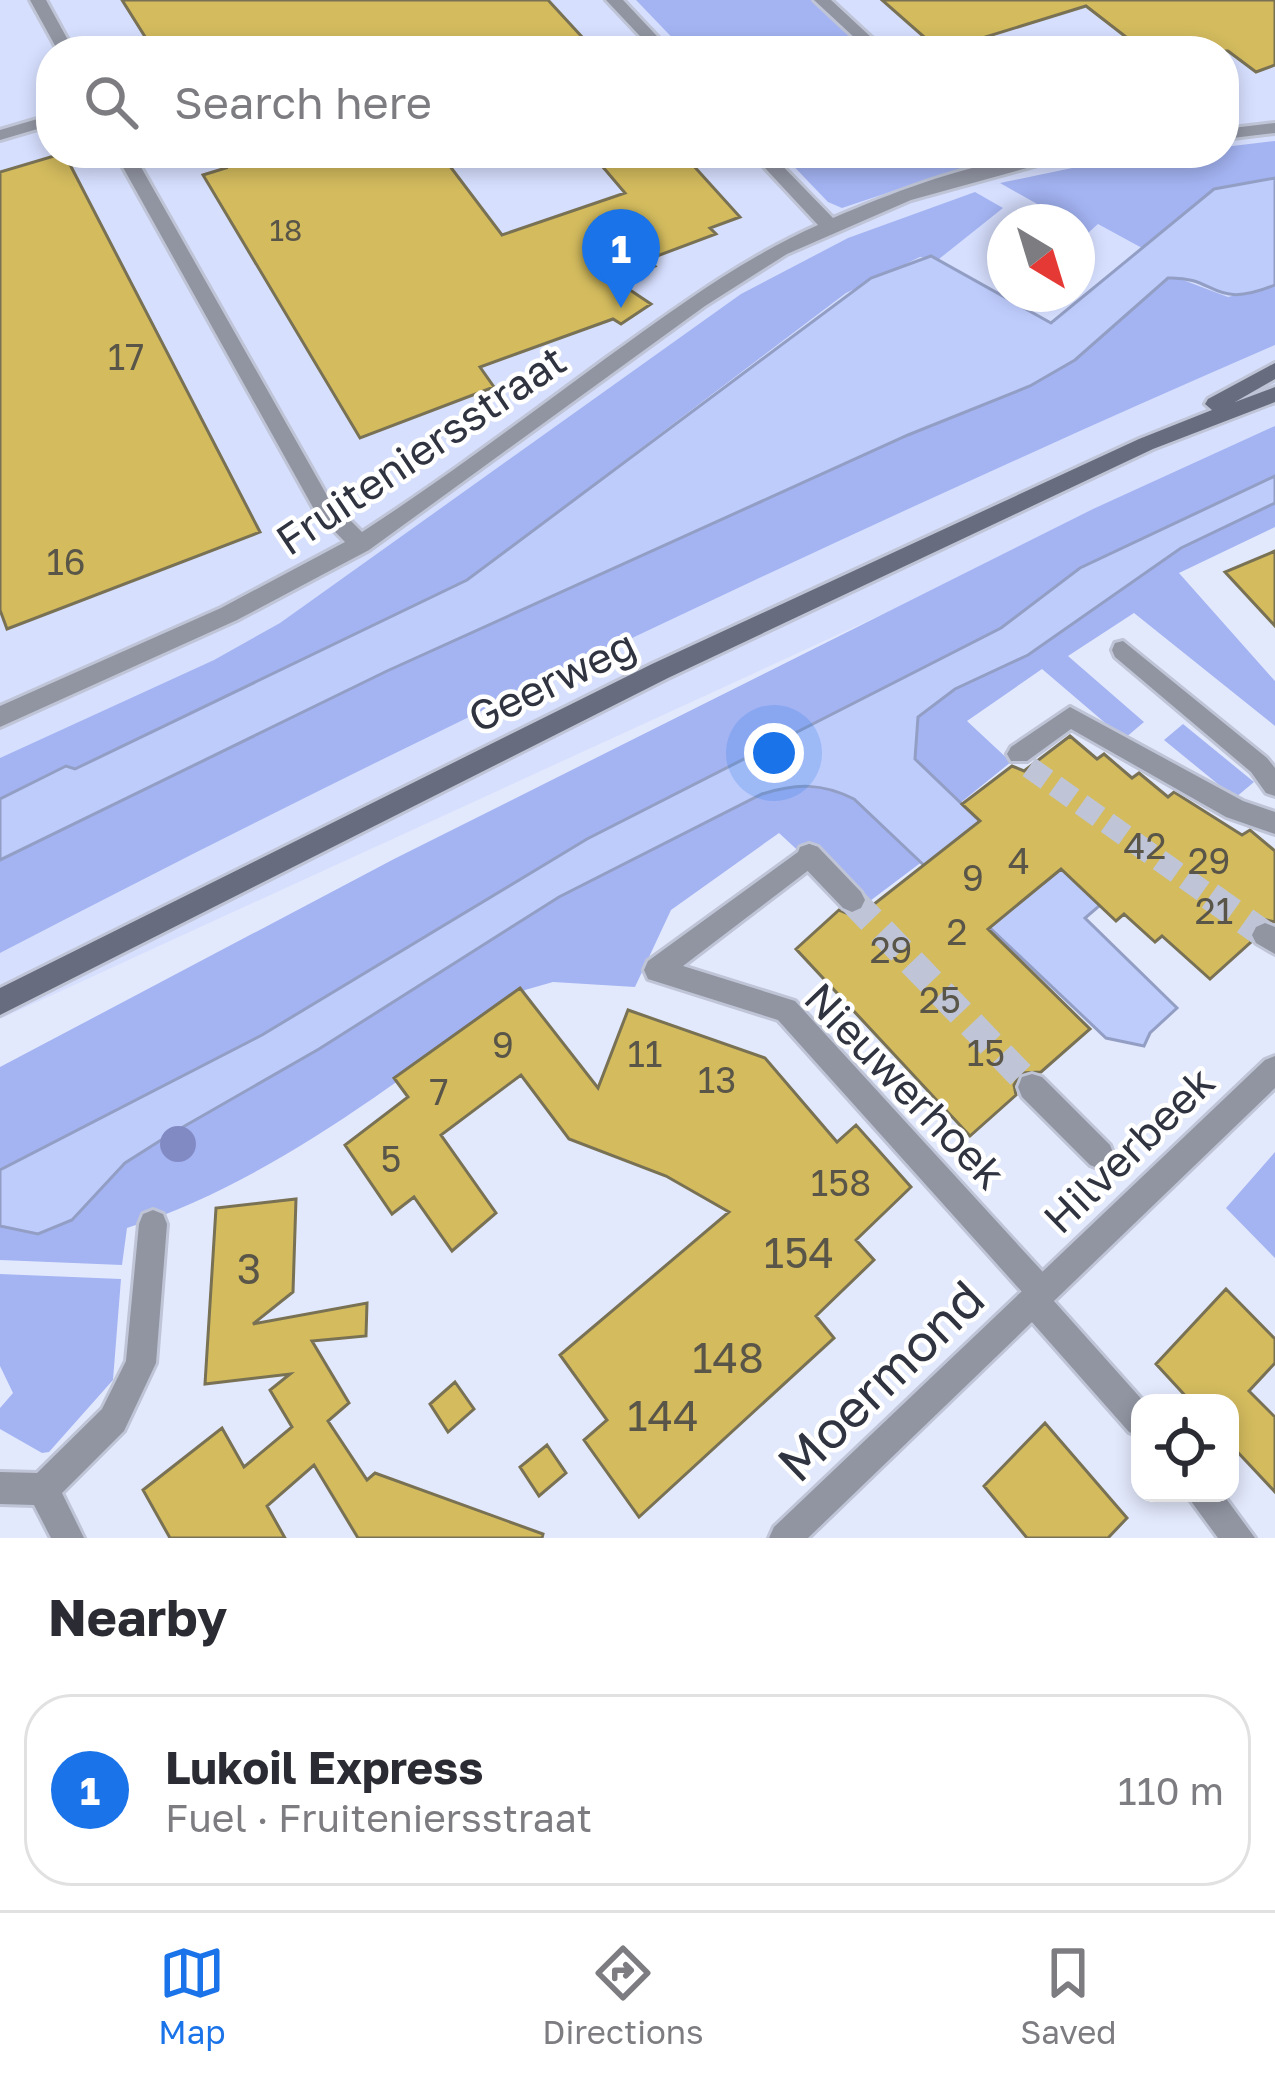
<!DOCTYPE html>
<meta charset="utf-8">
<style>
:root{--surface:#fff;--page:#f2f2f3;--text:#2b2b33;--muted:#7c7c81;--line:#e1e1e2;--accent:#1a73e8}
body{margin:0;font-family:"Golos Text",sans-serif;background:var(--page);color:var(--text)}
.controls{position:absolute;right:36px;bottom:36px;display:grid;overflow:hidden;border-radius:24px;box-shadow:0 6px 18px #0003}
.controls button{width:108px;height:108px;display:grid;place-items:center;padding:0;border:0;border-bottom:3px solid var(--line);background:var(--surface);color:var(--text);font:60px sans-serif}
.compass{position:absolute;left:987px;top:204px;width:108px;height:108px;border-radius:50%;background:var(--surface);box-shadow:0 6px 18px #0003;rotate:142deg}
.you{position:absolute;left:774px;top:753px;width:42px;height:42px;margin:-30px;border:9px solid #fff;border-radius:50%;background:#1a73e8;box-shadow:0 0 0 18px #1a73e833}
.badge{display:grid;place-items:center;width:78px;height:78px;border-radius:50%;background:var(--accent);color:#fff;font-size:39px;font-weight:700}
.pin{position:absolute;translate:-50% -99px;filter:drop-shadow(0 3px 6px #0008)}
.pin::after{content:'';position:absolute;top:63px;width:42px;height:36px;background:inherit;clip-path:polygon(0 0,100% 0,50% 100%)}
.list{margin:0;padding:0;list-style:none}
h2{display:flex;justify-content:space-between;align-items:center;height:156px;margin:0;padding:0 48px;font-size:51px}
h2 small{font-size:39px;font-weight:400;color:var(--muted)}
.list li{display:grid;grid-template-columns:78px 1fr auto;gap:36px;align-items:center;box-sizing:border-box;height:192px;margin:0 24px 24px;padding:0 24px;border:3px solid var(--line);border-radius:48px}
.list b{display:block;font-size:45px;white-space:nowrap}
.list p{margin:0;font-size:39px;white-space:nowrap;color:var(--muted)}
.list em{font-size:39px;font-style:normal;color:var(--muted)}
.icon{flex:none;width:66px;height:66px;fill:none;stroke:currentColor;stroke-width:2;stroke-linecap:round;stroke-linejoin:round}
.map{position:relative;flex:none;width:1275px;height:1538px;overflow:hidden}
.search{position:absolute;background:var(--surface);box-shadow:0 6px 18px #0003;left:36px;right:36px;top:36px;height:132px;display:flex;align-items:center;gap:30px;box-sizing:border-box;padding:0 42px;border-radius:48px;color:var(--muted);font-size:45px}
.sheet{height:372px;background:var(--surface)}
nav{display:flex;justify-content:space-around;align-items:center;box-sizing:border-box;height:168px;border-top:3px solid var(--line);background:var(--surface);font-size:33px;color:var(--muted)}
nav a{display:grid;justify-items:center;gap:6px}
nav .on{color:var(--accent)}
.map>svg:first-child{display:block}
</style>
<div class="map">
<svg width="1275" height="1538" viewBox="0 0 1275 1538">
<rect width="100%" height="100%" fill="#e3e9fc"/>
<path fill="#d6dffe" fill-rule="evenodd" d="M0,0H1275V445L1134,499L0,1019ZM51,51H1224V153H51ZM1005,222H1077V294H1005Z"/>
<path fill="#a4b4f3" d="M636,0H813L868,51H685Z
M1275,141V178L1214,189L1142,248L1098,224L1088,233L1077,222H1069L1000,183L1096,163L1224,153V147Z
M781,153H979L986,160L842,208L828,202Z
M975,192L1003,208L939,259L920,257L846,293L467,580L74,769L66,766L0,799V758L214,660L280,623L741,294L848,238Z
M1175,277L1228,297L1275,285V345C843,533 418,736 0,953V860L387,671L908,435L1030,386L1075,360L1168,278Z
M1275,426V476L1080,568L1001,628L587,839L262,1035L0,1170V1067L394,859L1093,509Z
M1275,503V527L1179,573L1275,681V726L1134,613L1068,656L1144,722L1124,739L1042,669L967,721L1011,762L959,804L915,759L918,717L955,689L1028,655L1181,548Z
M1183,724L1254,782L1235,798L1164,740Z
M788,786H826L854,799L923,861L866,904L833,883L779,833L671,910L635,987L553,982L525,990C398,1079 276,1180 127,1228L122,1265L0,1260V1226L38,1234L72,1220L125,1163L169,1135L319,1049L559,897L762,794Z
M1275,1152V1258L1226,1208Z
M0,1274L121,1279L113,1380L49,1452L42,1453L0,1429V1408L13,1393L0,1366Z"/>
<path fill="#beccfc" stroke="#939ec4" stroke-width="3" d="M1275,178V285C1211,311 1218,276 1168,278L1075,360L1030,386L908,435L387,671L0,860V799L66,766L75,769L467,580L871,278L931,256L1051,323L1214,189Z
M1275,476V503L1181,548L1028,655L955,689L918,717L915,759L1044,883L1060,870L1044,855L1134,876L1085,918L1177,1008L1150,1033L1144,1046L1106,1038L854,799C822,783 797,783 762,794L559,897L319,1049L169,1135L125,1163L72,1220L38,1234L0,1226V1170L262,1035L587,839L1001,628L1080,568Z"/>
<path fill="#d3bb5e" stroke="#797154" stroke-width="3" d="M122,0H548L595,51H154Z
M882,0H1275V65L1256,72L1228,51H1144L1086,6L940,51Z
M64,153L260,532L7,629L0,610V172Z
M216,153H440L502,235L625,193L591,153H682L740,217L710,228L716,234L649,259L655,266L615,280L651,304L621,324L613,319L480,367L494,387L360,438L203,175L226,168Z
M1275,551V626L1225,572Z
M1070,736L1097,759L1104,754L1132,778L1139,773L1168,797L1174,792L1242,835L1250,830L1275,851V922L1263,919L1254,923L1248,933L1251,942L1210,979L1162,936L1155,942L1124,914L1116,921L1061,869L988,929L1090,1029L1041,1072L1021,1073L1014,1085L1016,1095L970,1136L796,949L839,910L854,916L865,910L869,901L873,905L980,821L962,804L1012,766L1024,771Z
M520,988L598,1088L628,1010L765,1058L837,1142L856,1125L911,1187L856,1240L874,1260L816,1316L834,1338L639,1517L584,1440L607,1420L560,1355L729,1212L666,1176L569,1139L521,1075L441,1135L496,1213L452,1251L414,1197L392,1214L345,1145L408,1097L394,1078Z
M296,1199L293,1292L253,1324L367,1303L366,1336L312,1341L349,1403L328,1421L367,1480L375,1473L543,1534L542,1538H358L314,1465L267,1506L285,1538H170L143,1490L222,1428L244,1467L292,1427L270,1390L290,1374L205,1384L216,1208Z
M1226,1289L1275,1339V1363L1249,1391L1275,1417V1492L1230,1444V1403H1192L1156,1364Z
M455,1382L474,1409L448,1432L430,1404Z
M1045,1423L1127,1518L1108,1538H1027L984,1486Z
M547,1445L566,1473L539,1496L520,1467Z"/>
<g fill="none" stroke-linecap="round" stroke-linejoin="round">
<path stroke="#bfc5d6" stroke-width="22" stroke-dasharray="22 10" stroke-linecap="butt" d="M1029,767L1214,899"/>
<path stroke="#bfc5d6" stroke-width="28" stroke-dasharray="28 15" stroke-linecap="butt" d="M1210,896L1265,935
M852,900L1032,1087"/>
<g stroke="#bfc5d6" stroke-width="6">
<path id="pedestrian" d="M809,844L818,847L861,892L865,900L861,908L852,912L843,908L800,863L797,855L800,847Z
M1265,923L1275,927V954L1256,943L1252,935L1256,927Z
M1032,1074L1042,1077L1110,1145L1114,1155L1110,1165L1100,1169L1090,1165L1022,1097L1018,1087L1022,1077Z"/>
</g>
<g stroke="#bfc5d6" stroke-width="6">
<path id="minor" d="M30,0H46L74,51H58Z
M606,0H623L671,51H654Z
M814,0H831L886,51H869Z
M51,115V125L0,140V130Z
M1275,123V133L1224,139V129Z
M115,153H133L329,499L362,532C447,477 527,416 609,356C676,308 743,258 818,225L751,153H770L833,218C911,185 995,153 1081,153L911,200L787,254L705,306L369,550L237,620L0,727V706L221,608L345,542L315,511Z
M1123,641L1267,758L1275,768V796L1266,793L1251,772L1115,657L1112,650L1115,643Z
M1070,707L1243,801L1275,812V834L1226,817L1071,729L1027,761H1011L1007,754L1011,747Z
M809,844L818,847L821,855L818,863L683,966L795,1001L1052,1282L1057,1292L1053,1300L1145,1403H1140V1437L1129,1432L1023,1312L1019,1301L1023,1293L778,1020L648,979L644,970L648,961Z
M153,1210L163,1214L167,1224L156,1363L124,1431L62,1493L84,1538H51L34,1505L0,1504V1472L37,1473L102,1409L126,1361L139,1224L143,1214Z
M1185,1493H1222L1255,1538H1218Z"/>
</g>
<g stroke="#bfc5d6" stroke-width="6">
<path id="tertiary" d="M1275,1056V1088L808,1538H769L774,1527L1265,1060Z"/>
</g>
<g stroke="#bfc5d6" stroke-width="6">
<path id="secondary" d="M1275,363V379L1235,402L1275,387V402L1153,449L668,678L0,1015V988L652,664L1139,439L1212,410L1205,404L1208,399Z"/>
</g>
<use href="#pedestrian" fill="#9195a2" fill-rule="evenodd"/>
<use href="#minor" fill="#9195a2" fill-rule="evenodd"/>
<use href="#tertiary" fill="#9195a2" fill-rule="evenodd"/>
<use href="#secondary" fill="#676d7f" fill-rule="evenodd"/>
</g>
<circle fill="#828ac4" cx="178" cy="1144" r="18"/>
<g text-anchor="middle" stroke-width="9" stroke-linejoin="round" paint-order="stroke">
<g font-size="30" fill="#595548">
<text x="286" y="241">18</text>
</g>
<g font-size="36" fill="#595548">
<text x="126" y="370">17</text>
<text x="66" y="575">16</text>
<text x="1145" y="859">42</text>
<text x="1019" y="874">4</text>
<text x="1209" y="874">29</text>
<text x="973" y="891">9</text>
<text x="1214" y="924">21</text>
<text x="957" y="945">2</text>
<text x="891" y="963">29</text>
<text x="940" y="1013">25</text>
<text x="503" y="1058">9</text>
<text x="986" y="1066">15</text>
<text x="645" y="1067">11</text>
<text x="717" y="1093">13</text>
<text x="439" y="1105">7</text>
<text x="391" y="1172">5</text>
<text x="841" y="1196">158</text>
</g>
<g font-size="42" fill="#303340" stroke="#fff">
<text transform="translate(421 450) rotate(-34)" y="15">Fruiteniersstraat</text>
<text transform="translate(552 681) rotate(-26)" y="15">Geerweg</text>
<text transform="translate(905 1086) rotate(46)" y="15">Nieuwerhoek</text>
<text transform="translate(1129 1150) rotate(-44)" y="15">Hilverbeek</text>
</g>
<g font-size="42" fill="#595548">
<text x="799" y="1268">154</text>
<text x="249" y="1284">3</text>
<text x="728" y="1373">148</text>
<text x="663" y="1431">144</text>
</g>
<g font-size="51" fill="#303340" stroke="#fff">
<text transform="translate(881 1381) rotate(-44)" y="18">Moermond</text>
</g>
</g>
</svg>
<div class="controls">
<button><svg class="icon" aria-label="locate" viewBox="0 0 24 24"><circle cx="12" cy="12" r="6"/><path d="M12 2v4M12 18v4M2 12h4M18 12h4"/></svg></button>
</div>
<svg class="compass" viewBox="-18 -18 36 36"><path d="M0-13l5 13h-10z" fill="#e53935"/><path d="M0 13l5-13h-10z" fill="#7c7c81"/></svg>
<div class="you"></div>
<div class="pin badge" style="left:621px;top:308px">1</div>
<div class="search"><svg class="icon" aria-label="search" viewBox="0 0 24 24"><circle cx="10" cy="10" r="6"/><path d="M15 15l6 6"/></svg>Search here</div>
</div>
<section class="sheet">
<h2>Nearby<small></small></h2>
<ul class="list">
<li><span class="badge">1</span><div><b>Lukoil Express</b><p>Fuel · Fruiteniersstraat</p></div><em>110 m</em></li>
</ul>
</section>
<nav>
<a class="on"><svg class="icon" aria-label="map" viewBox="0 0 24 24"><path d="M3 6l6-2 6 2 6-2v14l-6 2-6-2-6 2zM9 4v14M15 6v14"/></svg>Map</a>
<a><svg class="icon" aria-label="directions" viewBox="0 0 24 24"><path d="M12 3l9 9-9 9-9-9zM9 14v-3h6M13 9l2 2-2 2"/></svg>Directions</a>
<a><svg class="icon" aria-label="saved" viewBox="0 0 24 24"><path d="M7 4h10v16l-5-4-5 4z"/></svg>Saved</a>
</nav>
